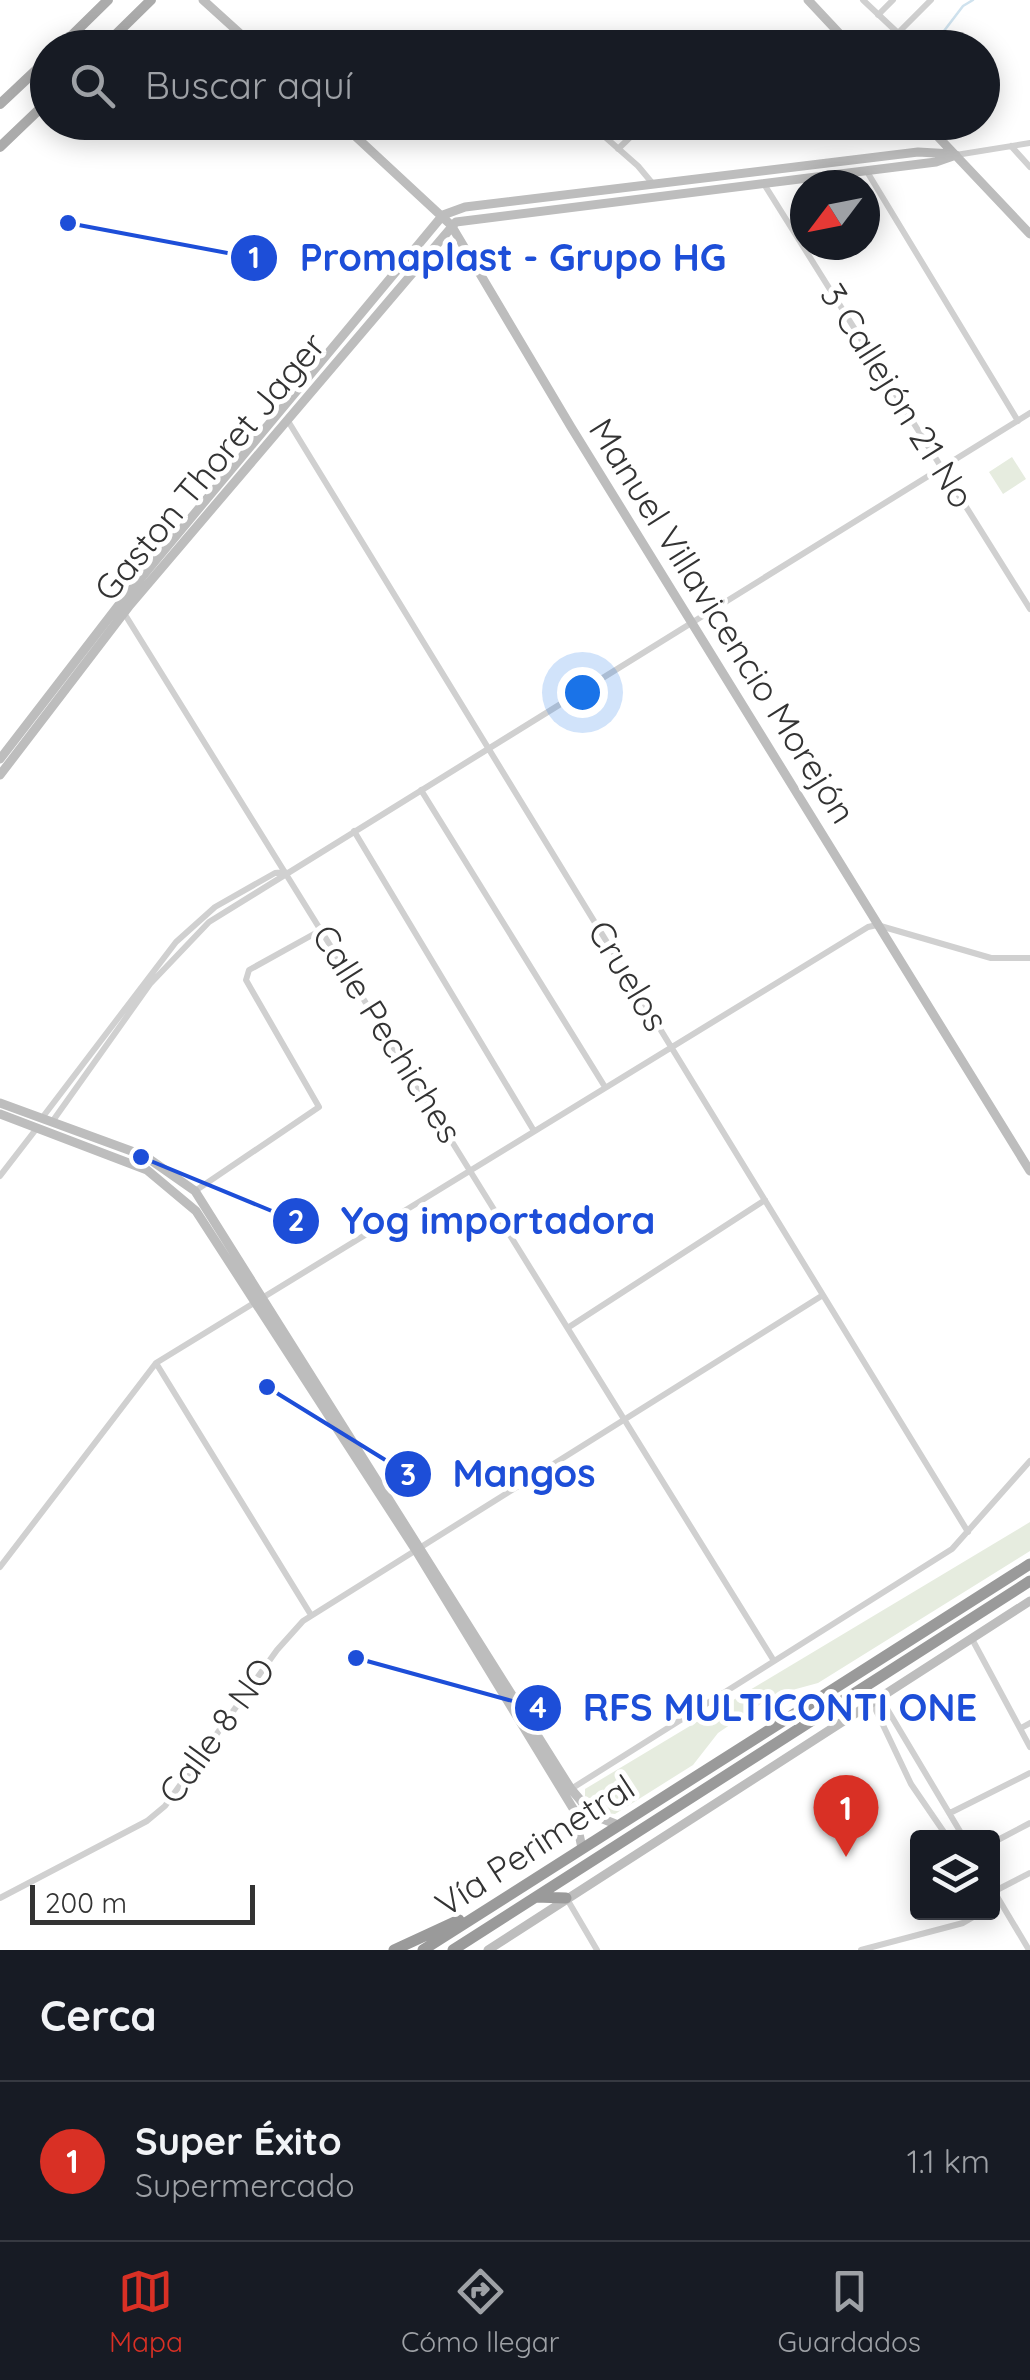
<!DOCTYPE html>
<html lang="es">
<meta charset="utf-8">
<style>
:root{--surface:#171b24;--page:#242831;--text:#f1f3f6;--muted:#9ea1a6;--line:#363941;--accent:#d93025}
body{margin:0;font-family:Quicksand,sans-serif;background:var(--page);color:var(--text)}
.controls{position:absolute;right:30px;bottom:30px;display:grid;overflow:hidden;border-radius:10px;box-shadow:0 5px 25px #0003}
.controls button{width:90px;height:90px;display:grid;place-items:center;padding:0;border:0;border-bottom:2px solid var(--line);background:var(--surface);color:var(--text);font:50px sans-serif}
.compass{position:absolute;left:790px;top:170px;width:90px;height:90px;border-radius:50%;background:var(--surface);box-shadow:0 5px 25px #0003;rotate:238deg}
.scale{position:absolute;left:30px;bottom:25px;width:225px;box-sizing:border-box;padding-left:10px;border:5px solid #333;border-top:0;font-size:28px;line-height:35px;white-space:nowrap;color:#333;-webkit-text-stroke:8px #fff;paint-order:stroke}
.you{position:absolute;left:582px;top:692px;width:35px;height:35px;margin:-25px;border:8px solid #fff;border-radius:50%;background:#1a73e8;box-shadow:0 0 0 15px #1a73e833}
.badge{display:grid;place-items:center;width:65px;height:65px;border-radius:50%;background:var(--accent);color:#fff;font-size:32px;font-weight:700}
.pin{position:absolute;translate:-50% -82px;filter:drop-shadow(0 2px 5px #0008)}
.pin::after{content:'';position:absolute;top:52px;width:35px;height:30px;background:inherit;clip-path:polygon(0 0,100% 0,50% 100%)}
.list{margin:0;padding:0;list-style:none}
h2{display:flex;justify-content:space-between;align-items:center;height:130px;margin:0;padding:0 40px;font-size:42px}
h2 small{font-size:32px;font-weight:400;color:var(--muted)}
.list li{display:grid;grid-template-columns:65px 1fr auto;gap:30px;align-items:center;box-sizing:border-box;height:160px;padding:0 40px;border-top:2px solid var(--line)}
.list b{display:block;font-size:38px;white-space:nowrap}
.list p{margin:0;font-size:32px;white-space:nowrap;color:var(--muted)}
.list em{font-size:32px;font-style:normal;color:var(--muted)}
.icon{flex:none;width:55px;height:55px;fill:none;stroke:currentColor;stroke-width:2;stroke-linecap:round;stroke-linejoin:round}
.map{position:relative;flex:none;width:1030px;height:1950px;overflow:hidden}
.search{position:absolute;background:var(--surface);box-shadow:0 5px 25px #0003;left:30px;right:30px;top:30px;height:110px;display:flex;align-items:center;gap:25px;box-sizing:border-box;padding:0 35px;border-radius:55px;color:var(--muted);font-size:38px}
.sheet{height:290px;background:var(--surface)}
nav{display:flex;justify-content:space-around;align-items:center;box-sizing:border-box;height:140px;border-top:2px solid var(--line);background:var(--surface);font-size:28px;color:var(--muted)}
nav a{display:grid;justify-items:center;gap:5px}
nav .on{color:var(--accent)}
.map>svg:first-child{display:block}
</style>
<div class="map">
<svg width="1030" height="1950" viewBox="0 0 1030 1950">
<rect width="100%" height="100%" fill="#fff"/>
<path fill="#e6ecdf" d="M1012,457L1026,479L1003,494L989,472Z
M1030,1522V1551L818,1683L774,1695L718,1733L693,1765L615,1814L597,1812L585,1797V1789Z"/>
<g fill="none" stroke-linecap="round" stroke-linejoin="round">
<path stroke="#cfe2ee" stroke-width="2.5" d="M931,48L963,6L973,0"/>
<path stroke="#d0d0d0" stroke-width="6" d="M863,0L898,33L931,0
M878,15L893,0
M546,48L566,33L583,48
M588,122L638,166L653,184
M1011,146L1030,167
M618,149L646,122
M956,155L1030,143
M866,170L1018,421
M764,184L1030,609
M288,421L968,1532
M124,613L774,1661
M421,790L605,1087
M354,831L534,1131
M42,1118L176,942L215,907L275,873L285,872
M52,1122L150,984L209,922L1030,413
M0,1176L37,1128
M195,1191L319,1107L246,980L249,970L323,929
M569,1327L765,1200
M156,1363L311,1615
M0,1567L156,1363L868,927L877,925L991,958H1030
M972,1639L1030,1747
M880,1697L964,1838
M872,1702L911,1784L948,1838
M1021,1728L1030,1723
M571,1789L952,1549L1030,1461
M950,1813L1030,1773
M992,1843L1030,1823
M992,1888L1029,1950
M993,1892L1030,1873
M0,1898L147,1821L165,1806L277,1650L303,1621L823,1295
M567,1899L597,1950
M861,1950L963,1923L982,1912"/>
<path stroke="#bdbdbd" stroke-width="9" d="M203,0L256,48
M808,0L853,48
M340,122L451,225L571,427L1030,1171
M924,122L1030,234
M0,759L121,602L443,215L465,207L918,152L953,154
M0,775L130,605L456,222L936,162L956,155
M0,1103L145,1156L195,1191L571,1789L593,1815L618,1825
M0,1114L147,1170L196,1211L415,1549L574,1810L582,1848
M488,1950L1030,1601"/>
<path stroke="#ababab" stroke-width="10" d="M59,48L108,0
M102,48L151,0
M0,104L48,59
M0,147L48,101"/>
<path stroke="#9a9a9a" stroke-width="11" d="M536,1897L566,1898
M394,1950L459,1920
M423,1950L1030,1564
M453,1950L1030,1581"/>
</g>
<g text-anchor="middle" stroke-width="10" stroke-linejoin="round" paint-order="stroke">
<g font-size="35" fill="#333" stroke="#fff">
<text transform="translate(897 396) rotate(58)" y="12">3 Callejón 21 No</text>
<text transform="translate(210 467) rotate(-50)" y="12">Gaston Thoret Jager</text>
<text transform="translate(722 621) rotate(58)" y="12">Manuel Villavicencio Morejón</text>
<text transform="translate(628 976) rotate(59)" y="12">Cruelos</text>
<text transform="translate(387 1034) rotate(58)" y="12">Calle Pechiches</text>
<text transform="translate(217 1731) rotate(-54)" y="12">Calle 8 NO</text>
<text transform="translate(535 1846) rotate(-33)" y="12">Vía Perimetral</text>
</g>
</g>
<path fill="none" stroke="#1d4ed8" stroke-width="4" d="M68 223L254 258M141 1157L296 1221M267 1387L408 1474M356 1658L538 1708"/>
<g fill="#1d4ed8" stroke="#fff" stroke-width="4">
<circle cx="68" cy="223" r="10"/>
<circle cx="141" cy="1157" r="10"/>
<circle cx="267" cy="1387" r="10"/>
<circle cx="356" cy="1658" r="10"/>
<circle cx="254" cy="258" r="25"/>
<circle cx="296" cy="1221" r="25"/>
<circle cx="408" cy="1474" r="25"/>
<circle cx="538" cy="1708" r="25"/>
</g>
<g font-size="30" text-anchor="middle" font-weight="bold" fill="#fff">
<text x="254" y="268">1</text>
<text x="296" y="1231">2</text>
<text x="408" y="1485">3</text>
<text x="538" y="1718">4</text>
</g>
<g font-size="38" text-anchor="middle" font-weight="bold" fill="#1d4ed8" stroke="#fff" stroke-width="10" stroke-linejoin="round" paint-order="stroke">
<text x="513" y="271">Promaplast - Grupo HG</text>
<text x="498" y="1234">Yog importadora</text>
<text x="524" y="1487">Mangos</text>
<text x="780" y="1721">RFS MULTICONTI ONE</text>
</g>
</svg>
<div class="controls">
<button><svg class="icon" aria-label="layers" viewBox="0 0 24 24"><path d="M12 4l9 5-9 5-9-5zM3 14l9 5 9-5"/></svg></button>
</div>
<svg class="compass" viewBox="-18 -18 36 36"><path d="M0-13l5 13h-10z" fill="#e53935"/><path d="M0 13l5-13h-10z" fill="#9ea1a6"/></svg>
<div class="scale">200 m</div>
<div class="you"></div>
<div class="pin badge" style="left:846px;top:1857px">1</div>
<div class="search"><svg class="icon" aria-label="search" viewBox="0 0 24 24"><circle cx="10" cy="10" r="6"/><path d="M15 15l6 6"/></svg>Buscar aquí</div>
</div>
<section class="sheet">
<h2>Cerca<small></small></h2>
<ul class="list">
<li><span class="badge">1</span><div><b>Super Éxito</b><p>Supermercado</p></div><em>1.1 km</em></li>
</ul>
</section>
<nav>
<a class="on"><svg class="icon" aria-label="map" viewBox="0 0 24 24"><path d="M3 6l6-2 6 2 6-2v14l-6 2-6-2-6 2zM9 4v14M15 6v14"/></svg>Mapa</a>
<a><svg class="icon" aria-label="directions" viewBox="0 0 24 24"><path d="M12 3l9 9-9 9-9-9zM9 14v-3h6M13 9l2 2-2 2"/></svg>Cómo llegar</a>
<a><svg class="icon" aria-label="saved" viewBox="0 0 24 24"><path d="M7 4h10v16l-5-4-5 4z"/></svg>Guardados</a>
</nav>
